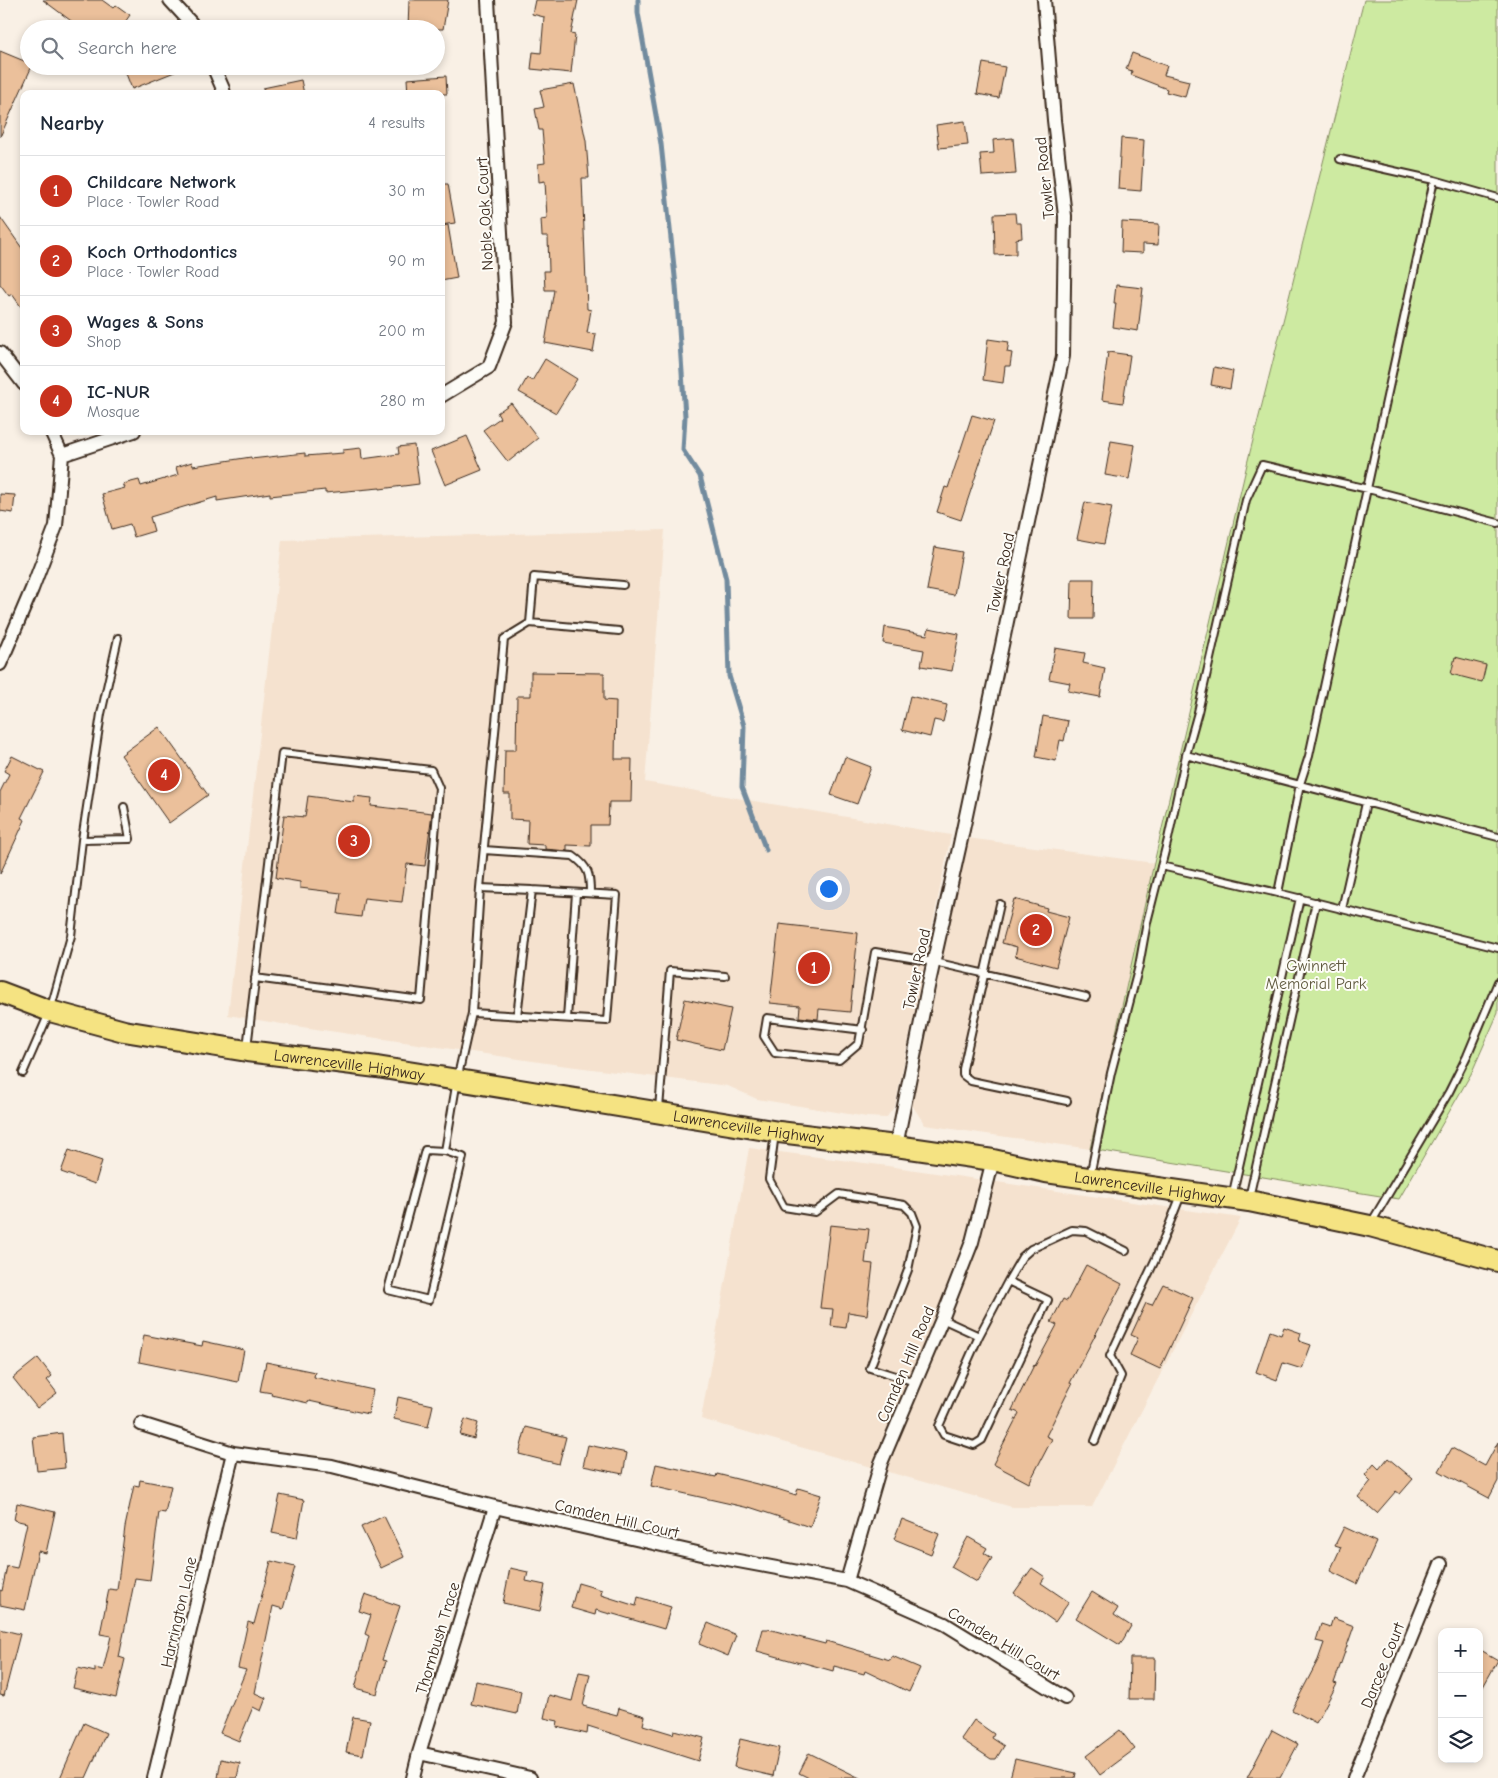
<!DOCTYPE html>
<meta charset="utf-8">
<style>
:root{--surface:#fff;--page:#f6f6f7;--text:#1f2937;--muted:#747a83;--line:#e0e1e3;--accent:#c8321e}
body{margin:0;font-family:"Comic Neue",sans-serif;background:var(--page);color:var(--text)}
.controls{position:absolute;right:15px;bottom:15px;display:grid;overflow:hidden;border-radius:10px;box-shadow:0 2px 8px #0003}
.controls button{width:45px;height:45px;display:grid;place-items:center;padding:0;border:0;border-bottom:1px solid var(--line);background:var(--surface);color:var(--text);font:25px sans-serif}
.you{position:absolute;left:828px;top:888px;width:18px;height:18px;margin:-12px;border:4px solid #fff;border-radius:50%;background:#1a73e8;box-shadow:0 0 0 8px #1a73e833}
.badge{display:grid;place-items:center;width:32px;height:32px;border-radius:50%;background:var(--accent);color:#fff;font-size:16px;font-weight:700}
.pin{position:absolute;translate:-50% -50%;border:2px solid #fff;box-shadow:0 1px 5px #0006}
.list{margin:0;padding:0;list-style:none}
h2{display:flex;justify-content:space-between;align-items:center;height:65px;margin:0;padding:0 20px;font-size:21px}
h2 small{font-size:16px;font-weight:400;color:var(--muted)}
.list li{display:grid;grid-template-columns:32px 1fr auto;gap:15px;align-items:center;box-sizing:border-box;height:70px;padding:0 20px;border-top:1px solid var(--line)}
.list b{display:block;font-size:19px;white-space:nowrap}
.list p{margin:0;font-size:16px;white-space:nowrap;color:var(--muted)}
.list em{font-size:16px;font-style:normal;color:var(--muted)}
.icon{flex:none;width:28px;height:28px;fill:none;stroke:currentColor;stroke-width:2;stroke-linecap:round;stroke-linejoin:round}
.map{position:relative;flex:none;width:1498px;height:1778px;overflow:hidden}
.search{position:absolute;background:var(--surface);box-shadow:0 2px 8px #0003;left:20px;top:20px;width:425px;height:55px;display:flex;align-items:center;gap:12px;box-sizing:border-box;padding:0 18px;border-radius:28px;color:var(--muted);font-size:19px}
.panel{position:absolute;background:var(--surface);box-shadow:0 2px 8px #0003;left:20px;top:90px;width:425px;height:345px;border-radius:10px}
.map>svg:first-child{display:block}
</style>
<div class="map">
<svg width="1498" height="1778" viewBox="0 0 1498 1778">
<rect width="100%" height="100%" fill="#f9f0e5"/>
<filter id="ink" filterUnits="userSpaceOnUse"><feTurbulence type="fractalNoise" baseFrequency=".02" numOctaves="2"/><feDisplacementMap in="SourceGraphic" scale="10" xChannelSelector="R" yChannelSelector="G"/><feConvolveMatrix kernelMatrix="1 2 1 2 8 2 1 2 1" color-interpolation-filters="sRGB"/></filter>
<g filter="url(#ink)">
<path fill="#f5e2cf" d="M665,530L645,782L951,835L895,1106L886,1118L867,1117L757,1099L728,1086L560,1065L282,1024L228,1015L282,540Z
M967,838L1154,863L1090,1149L925,1125L912,1105Z
M749,1148L888,1166L1241,1218L1092,1507H1012L701,1419Z"/>
<path fill="#cdeaa1" stroke="#848a60" d="M1364,0H1498V1013L1471,1074L1399,1199L1090,1149L1154,863L1248,460Z"/>
<g fill="none" stroke-linecap="round" stroke-linejoin="round">
<path stroke="#728b9e" stroke-width="5" d="M638,0V13L661,144L676,286L685,416L683,450L700,476L726,579L729,676L744,726L742,787L766,850"/>
</g>
<path fill="#ebc09b" stroke="#3b2a1e" d="M43,0H102L113,8L116,5L130,15L120,29H82Z
M409,0H448L443,29H408Z
M535,0H578L571,34L575,35L571,73L531,69L533,52L541,53L544,17L532,14Z
M0,51L29,63V66H32L0,137Z
M1132,53L1167,66L1164,75L1189,81L1185,97L1166,92L1167,89L1131,75L1132,71L1126,69Z
M983,63L1005,67L999,98L977,94Z
M123,66H187V67L132,89Z
M446,76L447,94H408L407,79Z
M301,80L304,94H264L263,88Z
M574,84L586,141L589,178H582L587,309L591,310L587,333L596,334L593,352L545,343L554,290H545L544,271H549L548,236H542L541,219L547,218L545,181L539,182L538,164L545,163L542,130H539L535,109L544,107L540,90Z
M965,121L968,145L939,148L936,125Z
M1013,138L1016,174L982,176L980,154L994,153L993,140Z
M1121,138L1144,140L1141,191L1118,189Z
M441,184H448L455,223L441,225Z
M1015,213L1016,223H1021L1022,238L1016,239V254L995,255L994,214Z
M0,217L24,251V311L12,294L9,296L0,284Z
M1122,222L1159,224L1158,245L1143,244V253L1121,252Z
M448,225L457,278L441,281V226Z
M1116,285L1143,288L1138,331L1113,327L1116,303H1114Z
M988,339L1009,342L1007,352L1012,353L1010,366H1005L1003,383L983,380Z
M1108,352L1130,355L1123,403L1102,400Z
M545,359L577,379L556,413L519,392L527,378L532,381Z
M1214,367L1233,371L1230,389L1211,385Z
M511,403L538,438L508,462L483,430L500,418L497,413Z
M972,415L994,421L961,520L937,512L945,487L948,488Z
M467,436L482,470L445,485L431,451Z
M1111,441L1135,445L1129,479L1105,475Z
M414,445L419,484L380,489V488L325,493V490L270,496V493L217,501V497L150,517L154,531L134,537L130,524L112,529L102,494L125,488L123,484L139,480L141,486L178,475L176,467L192,462L193,466L251,457V459L305,453V456L343,453V450L361,448L362,459L399,454L398,447Z
M0,494L15,495L13,513L0,511Z
M1085,502L1112,507L1104,544L1077,539Z
M935,547L962,552L954,595L927,590Z
M1072,579H1094L1093,619H1071Z
M885,627L927,635L929,628L959,634L952,671L921,666L924,650L883,643Z
M1055,648L1085,653L1083,663L1105,668L1100,697L1068,691L1070,683L1049,679Z
M1455,657L1486,665L1482,682L1451,674Z
M531,672L604,673V700L616,701L615,759H632L631,802H609L608,825H591V846L567,845V851L545,849V845L527,844L528,820L510,819V794H504L505,750H516L517,696H531Z
M910,696L947,705L943,722L934,720L930,737L902,730Z
M1043,716L1068,721L1064,741L1060,740L1056,761L1036,757Z
M159,727L208,795L169,823L121,755Z
M12,756L44,772L21,818L25,820L0,874V792L9,774L4,771Z
M845,757L871,767L857,804L831,795Z
M308,796L354,802V796L372,798L371,806L432,813L425,866L407,864L402,902L364,898L361,917L338,914L341,893L300,888V882L276,878L284,815L305,817Z
M1014,899L1047,908L1046,911L1069,917L1056,967L1015,956L1017,947L1002,943Z
M779,924L858,933L850,1012L819,1009L818,1019L799,1017L800,1006L770,1003Z
M685,999L731,1009L722,1050L676,1040Z
M69,1150L102,1161L95,1184L61,1172Z
M830,1225L869,1229L865,1263L873,1264L867,1315L848,1312L846,1328L831,1326L833,1309L820,1308Z
M1086,1265L1122,1284L1070,1383L1072,1384L1046,1436L1052,1439L1029,1483L993,1464L1019,1413L1012,1410L1034,1365L1035,1366L1057,1325L1051,1322L1063,1299L1067,1301Z
M1163,1284L1193,1298L1160,1369L1130,1355L1138,1338L1131,1335L1146,1303L1152,1305Z
M1284,1327L1301,1333L1299,1341L1311,1345L1302,1369L1283,1363L1277,1380L1256,1372L1270,1331L1281,1335Z
M144,1335L202,1346L203,1341L244,1350L238,1382L139,1362Z
M38,1358L52,1376L47,1380L57,1393L37,1408L13,1378Z
M266,1362L315,1372L314,1377L373,1390L368,1414L309,1401L308,1403L271,1395L272,1393L260,1391Z
M398,1397L433,1405L428,1427L394,1419Z
M465,1419L478,1423L474,1439L460,1435Z
M526,1427L566,1437L559,1464L519,1454Z
M62,1433L65,1468L37,1471L33,1437Z
M1498,1442V1481L1489,1498L1439,1471L1452,1448L1485,1466Z
M588,1445L627,1453L623,1474L583,1466Z
M1388,1458L1413,1479L1400,1494L1396,1491L1377,1513L1358,1497L1371,1481L1365,1475L1374,1464L1379,1469Z
M656,1464L716,1477L717,1474L777,1489L796,1495L798,1488L821,1495L810,1527L749,1507V1508L651,1486Z
M140,1480L171,1486L165,1513L159,1512L150,1580L135,1578L119,1657L125,1659L116,1698L73,1688L78,1668L95,1672V1668L103,1670L111,1636L100,1634L109,1589L117,1590L125,1527L134,1485L139,1486Z
M280,1495L304,1500L297,1538L272,1533Z
M17,1503L55,1512L46,1553L38,1551L25,1610L0,1605V1590L2,1591L7,1566L17,1568L27,1523L14,1520Z
M384,1516L404,1557L381,1568L361,1527Z
M902,1519L939,1534L931,1554L894,1539Z
M1344,1527L1376,1542L1357,1584L1330,1571L1341,1547L1335,1545Z
M968,1537L987,1548L984,1553L992,1558L977,1582L951,1567Z
M271,1561L295,1567L283,1609L273,1606L255,1693L266,1698L261,1711L253,1707L239,1741L220,1733L246,1670L238,1668L248,1622L254,1624Z
M510,1568L528,1572L526,1581L545,1585L540,1611L503,1603Z
M1032,1568L1045,1577L1041,1583L1069,1602L1055,1622L1014,1593Z
M578,1583L602,1590L601,1595L636,1606L638,1597L671,1607L664,1629L610,1613V1614L596,1610L595,1615L571,1608Z
M1092,1592L1118,1608L1114,1615L1131,1626L1120,1645L1076,1618Z
M365,1594L400,1606L382,1660L386,1661L377,1694L355,1688L369,1636L365,1634L371,1615L359,1611Z
M1333,1618L1354,1626L1334,1683L1337,1684L1316,1723L1292,1710L1318,1660L1324,1643L1316,1641L1321,1624L1330,1627Z
M708,1623L736,1635L728,1656L699,1644Z
M0,1629L20,1634L4,1696L0,1695Z
M763,1629H768L825,1644L826,1641L890,1660L892,1656L920,1668L909,1692L865,1671L864,1674L834,1666L833,1671L801,1662L800,1663L757,1651Z
M1479,1649L1498,1660L1479,1694Z
M1130,1658H1155L1154,1699H1129Z
M579,1672L590,1674L583,1706L617,1715L619,1708L645,1716L643,1725L673,1734L674,1730L704,1738L698,1761L588,1726L587,1734L557,1727L558,1721L544,1718L549,1695L572,1701Z
M476,1681L521,1691L517,1714L471,1704Z
M353,1717L370,1720L363,1755L346,1752Z
M974,1720L994,1734L992,1738L1004,1746L996,1759H991L961,1739Z
M84,1723L106,1733L86,1778H60Z
M1120,1730L1135,1749L1100,1775L1086,1756Z
M1272,1730L1298,1744L1280,1778H1247Z
M740,1739L779,1748L773,1776L734,1767Z
M809,1753L860,1778H809L799,1773Z
M221,1759L240,1763L237,1778H218Z
M1015,1759L1076,1773L1075,1778H1010Z"/>
<g fill="none" stroke-linecap="round" stroke-linejoin="round">
<g stroke="#3b2a1e" stroke-width="10">
<path id="lane" d="M1340,159L1434,180L1498,198
M530,623L619,631
M1186,755L1498,837
M82,840L130,839L124,807
M484,850L573,856C589,867 590,875 590,893
M1161,866L1278,893L1498,948
M480,888L504,639L530,623L534,577L623,585
M1278,893L1300,784L1309,756L1434,180
M1000,904L963,1069V1075L971,1081L1067,1101
M1342,909L1366,803
M517,1016L532,890
M567,1018L576,893
M863,1030L767,1018L764,1036L775,1053L839,1060L859,1043L875,952L934,962L1086,997
M247,1048L282,753L431,770L439,788L421,1000L255,978
M23,1073L50,1011L71,936L82,840L101,714L118,638
M659,1109L670,971L725,976
M775,1133L769,1179L784,1207L815,1212L839,1194L904,1205L912,1213L917,1226L908,1270L870,1368L915,1382
M445,1151L425,1150L388,1290L429,1300L463,1157L445,1151L457,1080L472,1013L607,1021L617,895L532,890L480,888L472,1013
M1090,1176L1111,1073L1139,966L1147,922L1168,839L1186,755L1198,712L1246,500L1262,465L1368,489L1498,523
M1232,1197L1300,898
M1249,1198L1316,902
M1371,1223L1449,1092L1467,1056L1498,982
M1008,1281L1022,1257L1031,1249L1072,1230L1086,1231L1126,1251
M942,1319L979,1336L939,1426L944,1435L974,1445L982,1440L1048,1300L1008,1281L979,1336
M1095,1441L1121,1376L1110,1356L1156,1258L1181,1195"/>
</g>
<g stroke="#3b2a1e" stroke-width="16">
<path id="street" d="M170,0L191,23L194,29
M213,66L223,89L224,94
M0,353L24,384
M441,396L489,367L506,322L488,0
M62,455L134,431
M0,664L32,589L56,526L62,455L51,431
M896,1146L928,987L960,844L1063,356L1065,216L1054,120L1044,0
M141,1424L233,1453L332,1466L495,1507L706,1555L847,1581L945,1624L1065,1698
M847,1581L881,1463L942,1319L972,1242L993,1160
M419,1753L530,1778
M154,1778L233,1453
M413,1778L419,1753L495,1507
M1354,1778L1441,1564"/>
</g>
<g stroke="#3b2a1e" stroke-width="24">
<g id="primary">
<path id="s1" d="M0,992L50,1011L124,1031L247,1051L377,1067L779,1132L896,1146L993,1160L1046,1172L1249,1201L1370,1226L1498,1261"/>
</g>
</g>
<use href="#lane" stroke="#fdfcf7" stroke-width="6"/>
<use href="#street" stroke="#fdfcf7" stroke-width="12"/>
<use href="#primary" stroke="#f5e382" stroke-width="20"/>
</g>
</g>
<g text-anchor="middle" stroke-width="4" stroke-linejoin="round" paint-order="stroke">
<g font-size="16" fill="#3b2a1e" stroke="#fdfcf7">
<text transform="translate(1044 178) rotate(-96)" y="6">Towler Road</text>
<text transform="translate(484 214) rotate(-93)" y="6">Noble Oak Court</text>
<text transform="translate(1000 573) rotate(-78)" y="6">Towler Road</text>
<text transform="translate(916 969) rotate(-78)" y="6">Towler Road</text>
<text dy="6" stroke="none"><textPath href="#s1" startOffset="358">Lawrenceville Highway</textPath></text>
<text dy="6" stroke="none"><textPath href="#s1" startOffset="762">Lawrenceville Highway</textPath></text>
<text dy="6" stroke="none"><textPath href="#s1" startOffset="1168">Lawrenceville Highway</textPath></text>
<text transform="translate(905 1364) rotate(-67)" y="6">Camden Hill Road</text>
<text transform="translate(617 1518) rotate(13)" y="6">Camden Hill Court</text>
<text transform="translate(178 1612) rotate(-77)" y="6">Harrington Lane</text>
<text transform="translate(437 1638) rotate(-73)" y="6">Thornbush Trace</text>
<text transform="translate(1004 1643) rotate(31)" y="6">Camden Hill Court</text>
<text transform="translate(1382 1665) rotate(-68)" y="6">Darcee Court</text>
</g>
<g font-size="16" fill="#605a3f" stroke="#fdfcf7">
<text x="1316" y="971">Gwinnett<tspan x="1316" dy="18">Memorial Park</tspan></text>
</g>
</g>
</svg>
<div class="controls">
<button>+</button>
<button>−</button>
<button><svg class="icon" aria-label="layers" viewBox="0 0 24 24"><path d="M12 4l9 5-9 5-9-5zM3 14l9 5 9-5"/></svg></button>
</div>
<div class="you"></div>
<div class="pin badge" style="left:814px;top:968px">1</div>
<div class="pin badge" style="left:1036px;top:930px">2</div>
<div class="pin badge" style="left:354px;top:841px">3</div>
<div class="pin badge" style="left:164px;top:775px">4</div>
<div class="search"><svg class="icon" aria-label="search" viewBox="0 0 24 24"><circle cx="10" cy="10" r="6"/><path d="M15 15l6 6"/></svg>Search here</div>
<section class="panel">
<h2>Nearby<small>4 results</small></h2>
<ul class="list">
<li><span class="badge">1</span><div><b>Childcare Network</b><p>Place · Towler Road</p></div><em>30 m</em></li>
<li><span class="badge">2</span><div><b>Koch Orthodontics</b><p>Place · Towler Road</p></div><em>90 m</em></li>
<li><span class="badge">3</span><div><b>Wages &amp; Sons</b><p>Shop</p></div><em>200 m</em></li>
<li><span class="badge">4</span><div><b>IC-NUR</b><p>Mosque</p></div><em>280 m</em></li>
</ul>
</section>
</div>
